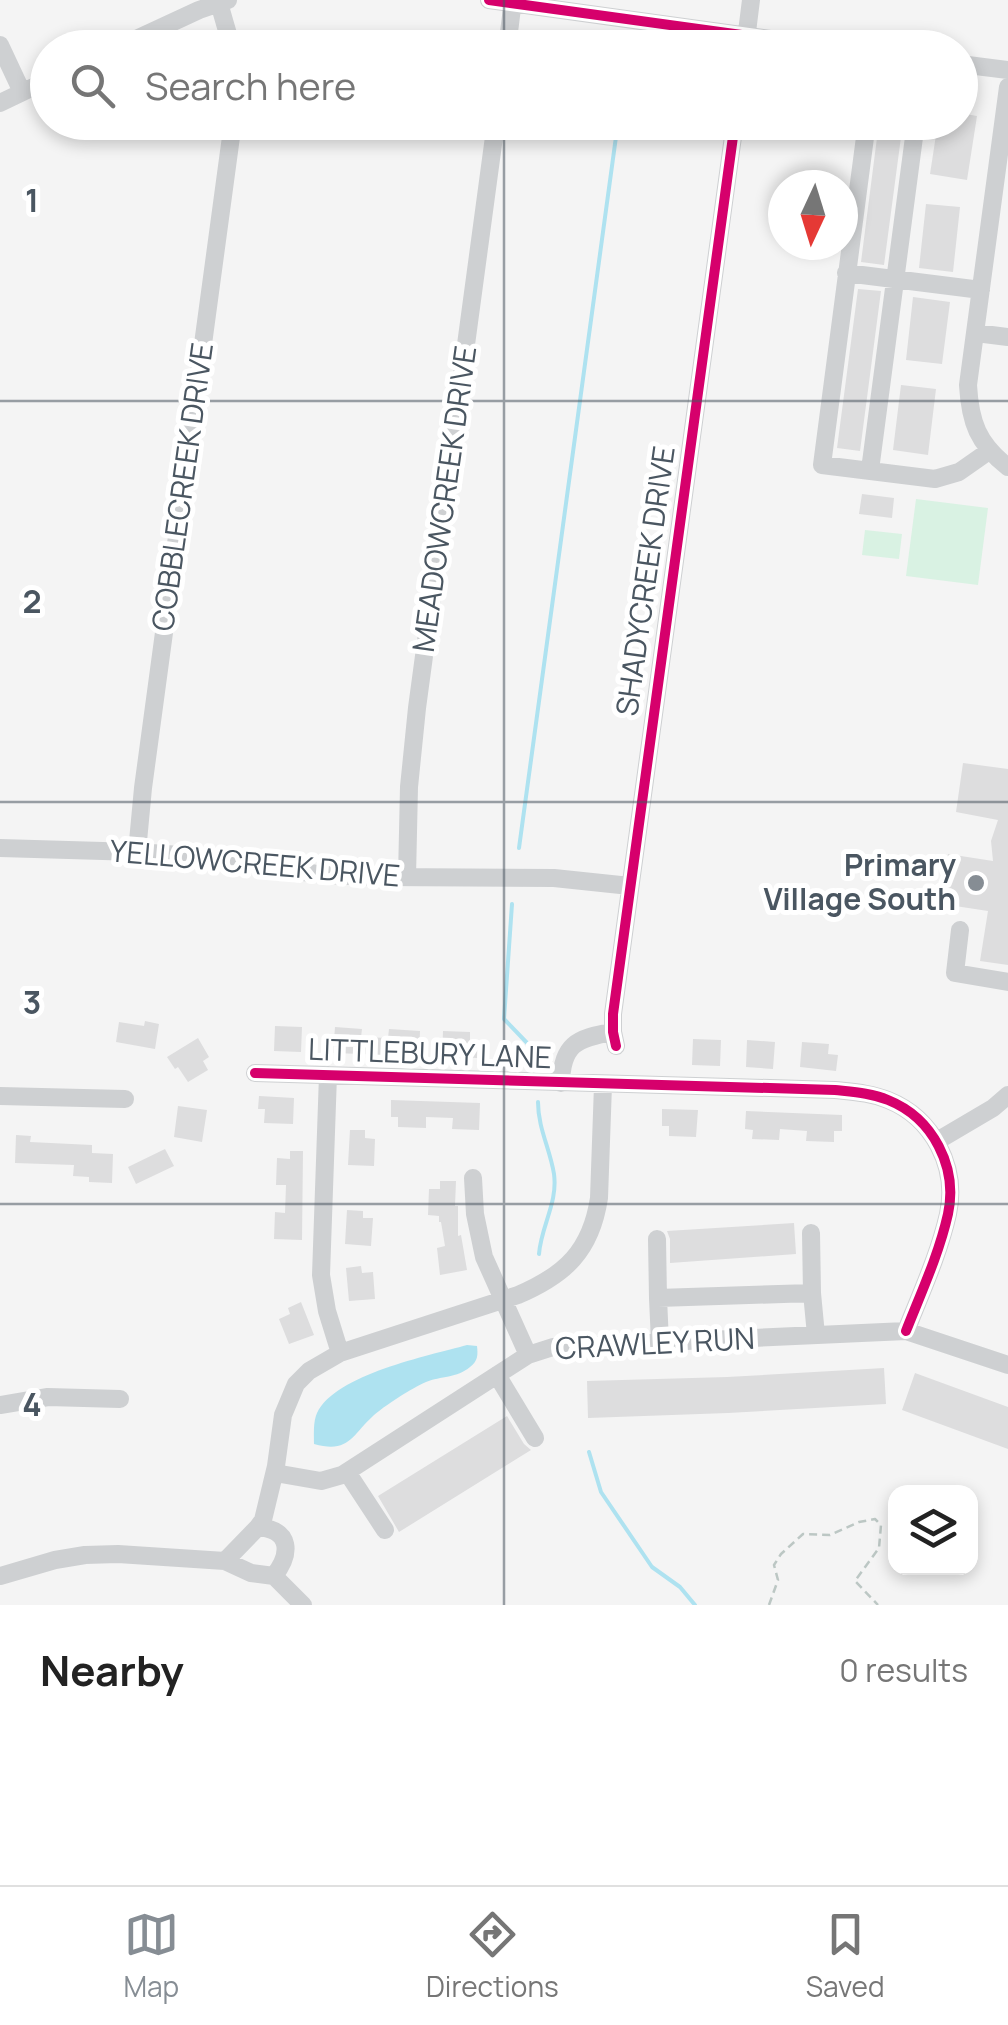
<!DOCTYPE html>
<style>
:root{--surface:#fff;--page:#f2f2f2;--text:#222;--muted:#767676;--line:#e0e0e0;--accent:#868d94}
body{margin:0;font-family:Manrope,sans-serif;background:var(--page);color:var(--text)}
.controls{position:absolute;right:30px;bottom:30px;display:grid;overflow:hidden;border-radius:20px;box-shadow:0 5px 15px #0003}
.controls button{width:90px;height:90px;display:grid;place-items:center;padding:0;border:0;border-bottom:2px solid var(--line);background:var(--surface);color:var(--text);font:50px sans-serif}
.compass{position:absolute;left:768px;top:170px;width:90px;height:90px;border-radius:50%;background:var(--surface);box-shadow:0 5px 15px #0003;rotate:184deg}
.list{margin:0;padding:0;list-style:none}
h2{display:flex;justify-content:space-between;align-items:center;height:130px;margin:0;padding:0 40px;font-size:42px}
h2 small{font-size:32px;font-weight:400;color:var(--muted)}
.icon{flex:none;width:55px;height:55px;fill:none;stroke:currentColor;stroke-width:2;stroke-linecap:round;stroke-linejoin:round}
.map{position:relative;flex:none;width:1008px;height:1605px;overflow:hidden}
.search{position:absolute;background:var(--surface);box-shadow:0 5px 15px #0003;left:30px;right:30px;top:30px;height:110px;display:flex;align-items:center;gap:25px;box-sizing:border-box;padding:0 35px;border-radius:55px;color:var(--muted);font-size:38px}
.sheet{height:280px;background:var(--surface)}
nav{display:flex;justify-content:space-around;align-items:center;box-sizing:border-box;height:140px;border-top:2px solid var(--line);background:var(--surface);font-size:28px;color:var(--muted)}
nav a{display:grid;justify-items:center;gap:5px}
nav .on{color:var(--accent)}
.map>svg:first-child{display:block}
</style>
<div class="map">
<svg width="1008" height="1605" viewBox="0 0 1008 1605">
<rect width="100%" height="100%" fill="#f4f4f4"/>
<path fill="#d9f2e3" d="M916,499L988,508L978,585L906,576Z
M865,530L902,534L899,559L862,555Z"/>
<path fill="#aee2f0" d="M467,1345L477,1346C478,1355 478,1361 470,1367C457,1378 441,1376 426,1382C412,1388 384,1406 373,1416C352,1435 349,1454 314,1444C314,1434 313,1422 317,1413C336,1374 428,1356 467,1345Z"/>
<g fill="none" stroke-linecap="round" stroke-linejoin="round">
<path stroke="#aee2f0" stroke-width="4" d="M519,848L618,122
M512,904L504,1019L530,1046L533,1065
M538,1102C538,1128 550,1149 554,1174C558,1203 541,1226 539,1254
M589,1452L601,1492L652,1567L680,1587L695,1605"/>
</g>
<path fill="#ddddde" d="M960,113L977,116L967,180L930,174L938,122H960Z
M879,122H903L884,265L861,262Z
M926,204L960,207L953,272L919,268Z
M858,289L881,291L860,451L837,448Z
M913,297L950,302L942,364L906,360Z
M901,385L936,389L928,455L893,450Z
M862,494L894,498L892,518L859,514Z
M963,763L1008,769V965L980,961L988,911L942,904L948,854L993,861L991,841L998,820L956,812Z
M145,1021L159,1024L155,1049L116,1042L119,1022L144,1026Z
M275,1026L302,1027L301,1052L274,1051Z
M335,1027L362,1029L361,1037L388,1038L389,1029L420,1031L419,1056L333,1053Z
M443,1031L470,1032V1041L478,1042L477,1058L442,1056Z
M198,1038L209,1057L203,1061L208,1070L188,1082L178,1067L175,1069L167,1057Z
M693,1039L721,1040L720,1066L692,1065Z
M747,1040L775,1042L773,1069L746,1067Z
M802,1042L829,1044L828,1054L838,1055L836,1071L800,1067Z
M259,1096L294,1098L293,1124L264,1123L265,1109H258Z
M391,1100L480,1103L479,1130L452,1129L453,1118L426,1117V1128L398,1127V1117H391Z
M178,1106L207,1110L202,1142L174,1137Z
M662,1109L698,1110L696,1137L669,1136V1126H662Z
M746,1111L842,1115V1131H834V1142L806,1141L807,1131L780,1129L779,1140L752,1139L753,1130L745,1129Z
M350,1130H365V1138L375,1139L374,1166L348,1165Z
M16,1135L31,1136L30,1142L92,1145V1153L113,1154L112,1183L89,1182V1177L73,1176L74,1165L15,1163Z
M165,1149L174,1166L136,1184L128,1167Z
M290,1151H303L302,1240L274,1239L275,1212L285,1213L286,1185H276L277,1158L290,1159Z
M440,1181H456L455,1206H458V1236L461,1235L467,1270L440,1275L437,1248L445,1246L441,1222H439V1216L428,1215L429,1189H440Z
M347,1210L363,1211V1218H373L371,1246L345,1244Z
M794,1223L796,1254L670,1263V1239L667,1231Z
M361,1266L362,1273L373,1272L375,1299L349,1301L346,1268Z
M301,1302L314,1335L289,1344L279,1319L290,1314L288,1308Z
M884,1368L886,1404L728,1413L588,1418L587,1381L727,1377Z
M915,1373L1008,1407V1449L902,1410Z
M507,1416L524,1444L531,1450L399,1532L378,1496Z"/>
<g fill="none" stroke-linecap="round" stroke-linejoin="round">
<path stroke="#bcc7c4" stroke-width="2.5" stroke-dasharray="8 5" stroke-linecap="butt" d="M769,1605L778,1580L774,1565L781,1554L803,1534L830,1535L859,1522L875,1519L881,1525L879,1548L855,1581L878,1605"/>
<path stroke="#ced0d2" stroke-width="18" d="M489,0L836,48
M219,3L232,48
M0,45L22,92
M117,48L199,10L228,0
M507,48L513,0
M745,48L751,0
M960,64L1008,70
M1008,87L968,385C970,422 978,444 1008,467
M0,103L48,80
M867,122L822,465L935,479L959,472L989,451
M846,273L981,290
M976,333L1008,337
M870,470L916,122
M0,848L137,852L194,856L324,875L382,877L554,878L630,886
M137,852L143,788L233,122
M407,877L409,787L417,708L496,122
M960,930L955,973L1008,982
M616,1046L613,1032V1014L735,122
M255,1073L835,1090C853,1092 871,1093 888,1100C933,1118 958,1167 948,1214C939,1254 921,1293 906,1331
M328,1075L321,1275L327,1311L340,1353
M561,1083C562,1045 576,1038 613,1032
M0,1096L125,1099
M937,1141L993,1108L1008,1095
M473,1178L475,1214L484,1257L528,1355
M811,1233L812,1293
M657,1239L658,1298
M660,1342L658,1298L812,1293L816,1335
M497,1375L535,1438
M0,1405L48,1397L120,1399
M347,1472L385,1530
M275,1473L321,1481L342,1475L528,1355L553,1347L906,1331L1008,1365
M258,1527L263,1520L276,1466L283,1415L296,1384L309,1371L340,1353L518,1295C565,1275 591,1251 599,1198L603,1085
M0,1576L55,1560L85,1555L118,1554L225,1561L251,1573L274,1576C291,1554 292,1530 258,1527L225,1561
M274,1576L303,1605"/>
<g stroke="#fff" stroke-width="16">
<path id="cycleway" d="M489,0L836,48
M616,1046L613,1032V1014L735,122
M255,1073L835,1090C853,1092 871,1093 888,1100C933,1118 958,1167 948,1214C939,1254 921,1293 906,1331"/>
</g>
<use href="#cycleway" stroke="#d6006c" stroke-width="10"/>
</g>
<path fill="none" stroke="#4a5661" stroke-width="2.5" stroke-opacity="0.55" d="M504,0V48M504,122V1605M0,401H1008M0,802H1008M0,1204H1008"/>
<circle fill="#868d94" stroke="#fff" stroke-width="4" cx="976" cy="883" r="10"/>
<g text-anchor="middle" stroke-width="10" stroke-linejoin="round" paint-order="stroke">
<g font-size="30" fill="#4a5661" stroke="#fff">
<text transform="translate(183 487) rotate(-82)" y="10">COBBLECREEK DRIVE</text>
<text transform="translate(445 499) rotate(-82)" y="10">MEADOWCREEK DRIVE</text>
<text transform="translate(646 581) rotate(-82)" y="10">SHADYCREEK DRIVE</text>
<text transform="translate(255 864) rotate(5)" y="10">YELLOWCREEK DRIVE</text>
<text transform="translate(430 1054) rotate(2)" y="10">LITTLEBURY LANE</text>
<text transform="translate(655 1344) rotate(-3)" y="10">CRAWLEY RUN</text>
</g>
<g font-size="30" font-weight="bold" fill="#4a5661" stroke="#fff" text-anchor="end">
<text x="956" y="876">Primary<tspan x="956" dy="34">Village South</tspan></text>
</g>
</g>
<g font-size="32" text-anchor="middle" font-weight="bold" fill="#4a5661" stroke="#fff" stroke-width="10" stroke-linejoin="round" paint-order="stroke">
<text x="32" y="212">1</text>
<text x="32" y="613">2</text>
<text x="32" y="1014">3</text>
<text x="32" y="1416">4</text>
</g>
</svg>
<div class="controls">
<button><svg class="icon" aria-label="layers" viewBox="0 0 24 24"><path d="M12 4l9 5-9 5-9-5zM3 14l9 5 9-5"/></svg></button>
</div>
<svg class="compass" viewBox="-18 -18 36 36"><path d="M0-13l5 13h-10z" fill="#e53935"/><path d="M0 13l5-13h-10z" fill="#767676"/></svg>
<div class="search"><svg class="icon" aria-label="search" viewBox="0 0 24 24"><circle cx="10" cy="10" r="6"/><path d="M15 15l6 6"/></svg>Search here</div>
</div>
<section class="sheet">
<h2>Nearby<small>0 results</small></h2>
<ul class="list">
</ul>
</section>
<nav>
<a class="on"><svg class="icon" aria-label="map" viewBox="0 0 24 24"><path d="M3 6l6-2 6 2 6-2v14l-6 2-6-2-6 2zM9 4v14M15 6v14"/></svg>Map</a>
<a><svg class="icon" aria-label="directions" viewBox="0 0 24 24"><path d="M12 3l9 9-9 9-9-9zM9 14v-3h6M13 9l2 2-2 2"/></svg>Directions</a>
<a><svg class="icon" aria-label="saved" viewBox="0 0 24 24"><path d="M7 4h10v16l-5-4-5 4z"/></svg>Saved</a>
</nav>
